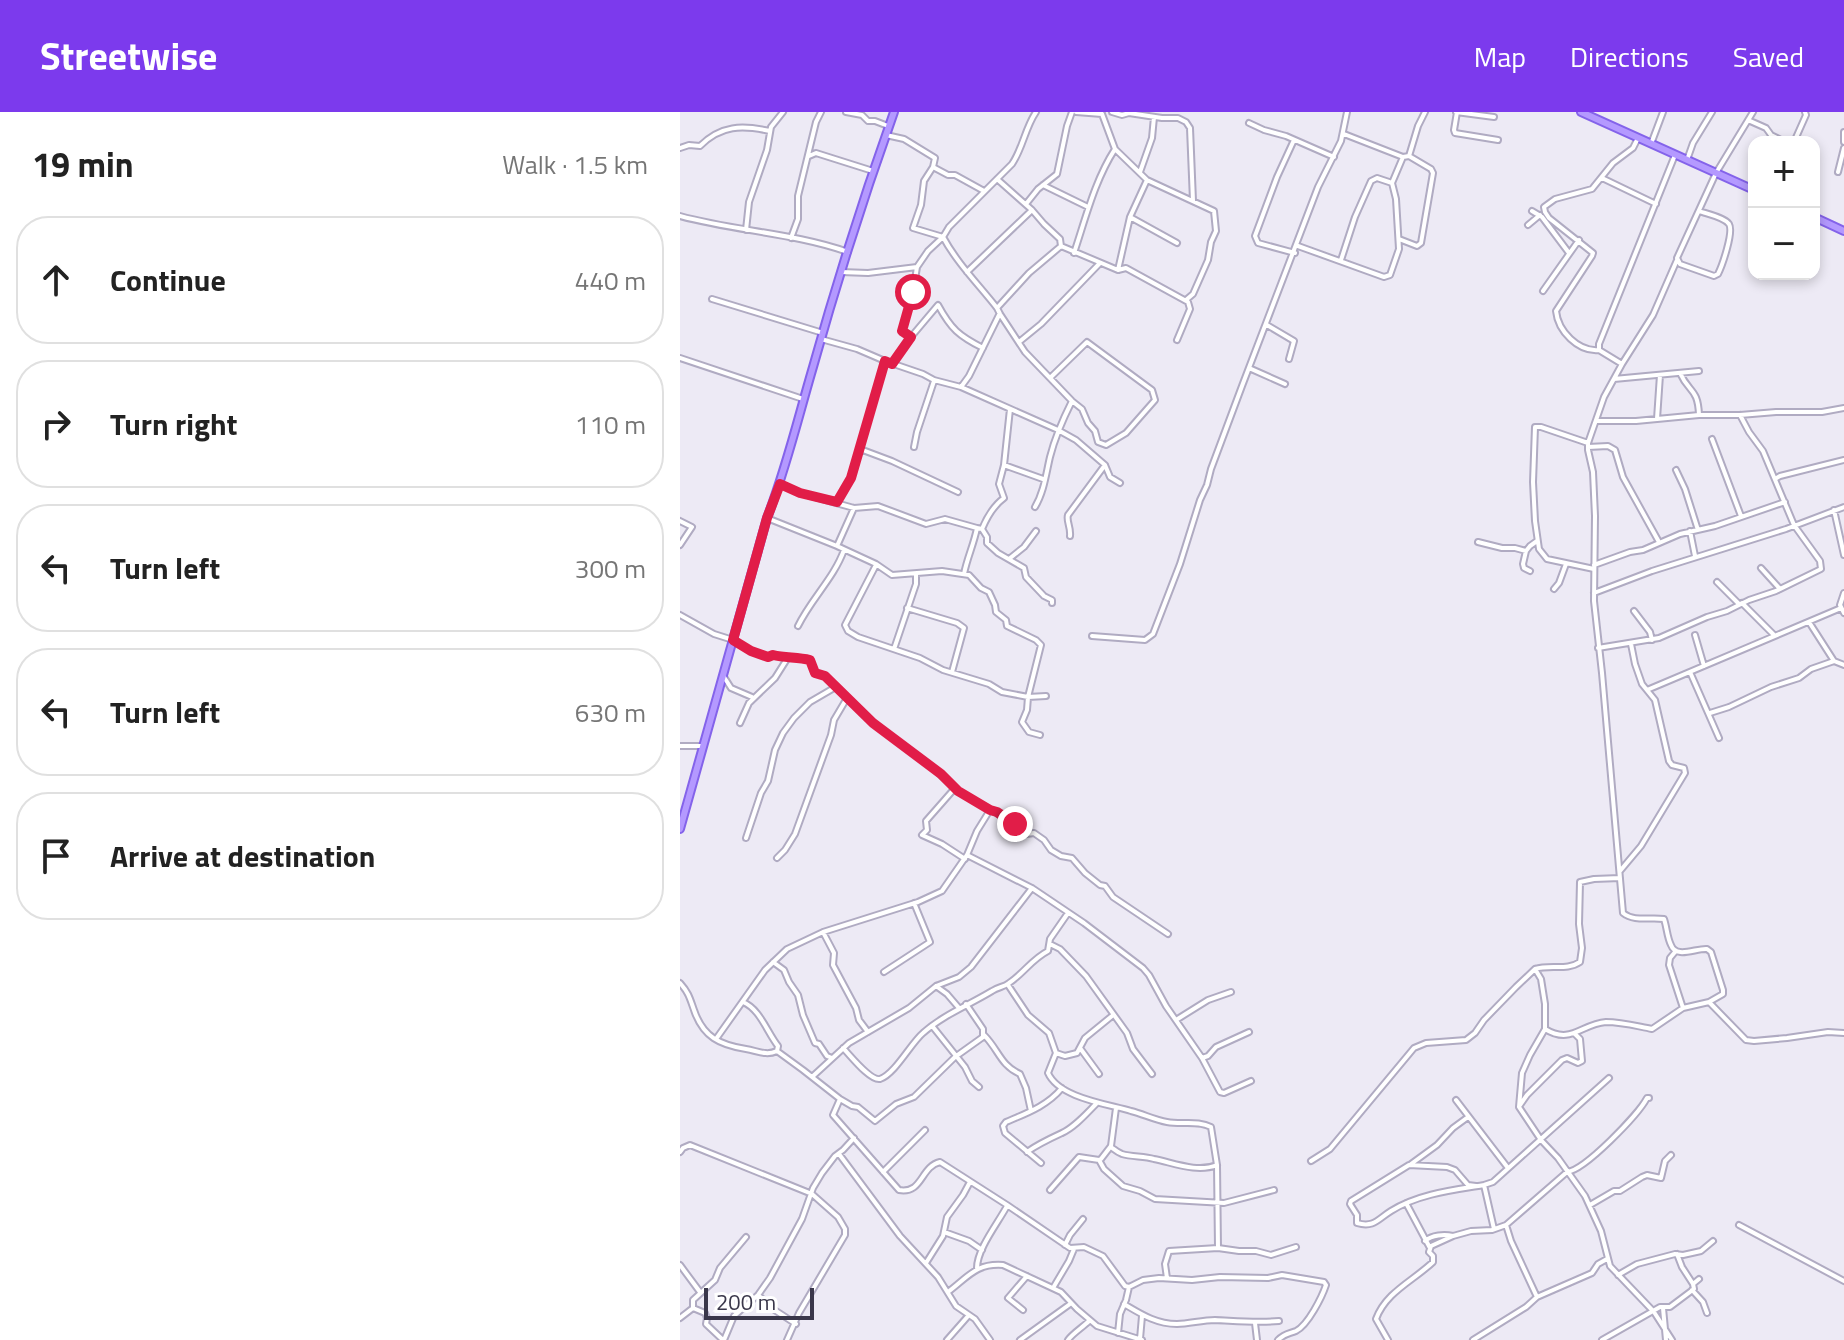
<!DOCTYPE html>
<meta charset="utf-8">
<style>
:root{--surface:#fff;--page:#f2f2f2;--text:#222;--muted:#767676;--line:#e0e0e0;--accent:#7c3aed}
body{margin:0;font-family:"Titillium Web",sans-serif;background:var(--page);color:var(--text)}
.controls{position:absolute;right:24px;top:24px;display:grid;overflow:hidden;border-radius:16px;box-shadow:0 4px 12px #0003}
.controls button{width:72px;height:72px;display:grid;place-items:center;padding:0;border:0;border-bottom:2px solid var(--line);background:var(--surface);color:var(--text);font:40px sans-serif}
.scale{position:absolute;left:24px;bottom:20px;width:110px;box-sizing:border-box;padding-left:8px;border:4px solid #3a374a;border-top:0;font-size:22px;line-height:28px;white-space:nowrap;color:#3a374a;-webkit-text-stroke:6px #fff;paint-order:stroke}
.stop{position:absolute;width:24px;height:24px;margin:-18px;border:6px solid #e11d48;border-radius:50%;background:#fff}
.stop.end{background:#e11d48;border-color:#fff;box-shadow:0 2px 8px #0008}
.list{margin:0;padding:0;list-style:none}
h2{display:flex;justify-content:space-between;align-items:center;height:104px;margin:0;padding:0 32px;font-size:34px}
h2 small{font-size:26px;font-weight:400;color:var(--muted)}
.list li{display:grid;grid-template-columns:52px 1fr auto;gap:24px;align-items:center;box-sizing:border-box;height:128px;margin:0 16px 16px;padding:0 16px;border:2px solid var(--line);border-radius:32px}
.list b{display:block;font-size:30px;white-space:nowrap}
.list em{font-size:26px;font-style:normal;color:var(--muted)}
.icon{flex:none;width:44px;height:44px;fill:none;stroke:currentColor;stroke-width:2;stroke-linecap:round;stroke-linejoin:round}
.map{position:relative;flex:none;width:1164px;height:1228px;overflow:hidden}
header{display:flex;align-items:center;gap:48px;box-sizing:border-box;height:112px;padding:0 40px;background:var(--accent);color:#fff}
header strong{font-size:38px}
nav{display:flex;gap:44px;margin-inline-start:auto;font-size:28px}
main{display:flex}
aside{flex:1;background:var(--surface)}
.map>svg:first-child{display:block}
</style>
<header>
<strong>Streetwise</strong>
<nav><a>Map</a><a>Directions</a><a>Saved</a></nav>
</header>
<main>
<aside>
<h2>19 min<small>Walk · 1.5 km</small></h2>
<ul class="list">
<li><svg class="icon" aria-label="ahead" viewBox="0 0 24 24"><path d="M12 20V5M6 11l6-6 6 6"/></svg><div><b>Continue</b></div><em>440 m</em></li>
<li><svg class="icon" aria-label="right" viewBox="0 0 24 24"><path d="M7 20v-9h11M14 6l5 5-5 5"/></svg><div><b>Turn right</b></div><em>110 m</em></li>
<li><svg class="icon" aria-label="left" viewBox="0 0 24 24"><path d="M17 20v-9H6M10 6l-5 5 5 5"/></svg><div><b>Turn left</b></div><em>300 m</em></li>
<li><svg class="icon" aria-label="left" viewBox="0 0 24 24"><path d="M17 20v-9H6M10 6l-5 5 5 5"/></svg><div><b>Turn left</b></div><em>630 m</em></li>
<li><svg class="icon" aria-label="arrive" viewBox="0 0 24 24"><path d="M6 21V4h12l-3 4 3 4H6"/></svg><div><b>Arrive at destination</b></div></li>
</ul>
</aside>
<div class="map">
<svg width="1164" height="1228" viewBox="0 0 1164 1228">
<rect width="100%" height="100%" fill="#edeaf5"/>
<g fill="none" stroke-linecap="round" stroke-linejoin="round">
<g stroke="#b0abc2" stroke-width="8">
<path id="minor" d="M166,0L182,3L188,9H195L208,14
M396,0L422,2
M432,0L442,3L449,1L482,6H498L506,10L510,16L513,89
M776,0L814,5
M777,0L774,18L775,21L818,28
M422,2L435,37L467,68L534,99L536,119L531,130L528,148L513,182L506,188
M1068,8L1086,16L1091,23L1105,30
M569,11L584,18L606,24L654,45
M1164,20V30
M664,22L723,45
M206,23L224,27L255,46L253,55L268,63H275L304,79
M614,28L597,65L575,124L578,131L615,141
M1114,30L1126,3L1125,0
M971,32L983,0
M0,36L9,33L20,34C41,13 62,13 90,19
M129,44L136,41L193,59
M1007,48L1013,31L1032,0
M253,55L244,69L241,93L233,116L263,125C277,151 299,173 317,196L320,202L345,240L392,289L402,297L408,311L415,319L418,330L426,333L446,321L475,288L472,278L407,230L370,266
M460,60L472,26L474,5
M1158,60L1164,36
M922,66L976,92
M317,67L352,98L364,112L380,127L381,134L438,158L446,156L508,190L510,197L497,228
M363,73L408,95
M346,92L358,77L377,62L387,14L392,0
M852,99L862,105L889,141
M1019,99C1027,102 1044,105 1049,112C1054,120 1042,154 1038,162L1034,164L1000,152L997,146L1036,61L1073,0
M0,104C55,119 114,121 168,140
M450,105L497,131
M848,113L860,103
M66,118L69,90L87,38L91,15L103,0
M111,126L118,107V84L136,10L141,0
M719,127L737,134L741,131L753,61L751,57L729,44
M618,134L704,165L710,163L719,137L716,87L712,71L723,45L729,44L738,14L745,0
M394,141C406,105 415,68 435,37
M661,148L675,105L691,69L697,66L712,71
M438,158L450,105L467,68
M161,160L188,161L237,155
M287,160L352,98
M863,179L899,128
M32,187L143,221
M317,196L349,161L381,134
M587,213L614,229L609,247
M231,225L222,219L233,180L237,155L248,139L263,125L269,115L332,52C343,36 345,16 356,0
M141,227L177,237L205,249L243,262L254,268L281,275L378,318L396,328L425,353L430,365L440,371
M339,230L361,212L420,151
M919,238C898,240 878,219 876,199L912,144L913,141L869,106L865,100L864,95L875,87L912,77L933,51L953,36L958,26
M0,246L123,287
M212,252L231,225L258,193C271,217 279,224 303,236
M942,252L919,238V232L995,43
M569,256L605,272
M1000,261C1009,281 1018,276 1019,303
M934,267L1019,259
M281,275L289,264L319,203
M977,307L980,263
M917,309H956L1019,303H1060L1096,300H1142L1164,296
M1032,327L1061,404
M908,331L861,315H855L853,370L855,409L859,437L867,447L914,457
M234,335L237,320L254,269
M908,335L928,334L935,338L943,365L979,430
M180,337L212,349L278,380
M324,353L363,367
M996,358L1005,377L1018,418
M1095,367L1100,364L1164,348
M100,372L120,381L174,396L198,394L246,412L265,407L297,416
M157,390L171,366L205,249
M355,395C364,380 366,362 370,345C375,325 383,307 392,289
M1154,398L1164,443
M87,406L157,434L196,452L212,463L262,459L289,463L301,476L309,480L315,493L316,500L326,508L327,514L356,528L361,533L348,585L347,598L342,610L349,620L360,623
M0,409L12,415L0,433
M302,417L307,425V431L318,441L344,456L346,465L364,484L372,488V491
M1010,419L1015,444
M390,424C391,415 386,409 388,403L425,353
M798,430L822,436H835L846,439L850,434L857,429
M157,434L174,396
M846,439L843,452L844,456L850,459
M329,447L344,435L356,419
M196,453L165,513L168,519L178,525L240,546L263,558L309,572L322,580L348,585L366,584
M914,453L950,440L963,438L1000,422L1035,414L1105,390
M1081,456L1100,477
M284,462C287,446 294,432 297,416L302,417C307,405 313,394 324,386L319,372L324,353L330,297
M1037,470L1059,492
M874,477L879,471L886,452
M914,481L972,459L1106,417L1164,395
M1164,481L1160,493L1164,501
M1062,491L1094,523
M227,496L277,511L284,516L272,560
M954,499L970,520L972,528
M0,503L34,522L53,528L71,539L88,545L93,543C105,546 117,545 130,548L135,561L145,564L193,611L252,655L278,679L341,715L347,722L354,721L364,728L371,738L381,744L392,746L405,761L420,773L425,774L433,785L488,822
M1129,510L1154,549L1164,553
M118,514C131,487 154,466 164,438
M1015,523L1024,554
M412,524L465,528L473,522L500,452L520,388L527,373L531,357L562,274L638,75L661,29L667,0
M918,536L979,526L1027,505L1047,499L1069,488L1096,479L1141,457L1140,449L1114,413L1083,339L1069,320L1060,303
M214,537L236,472V463
M1010,560L1039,626
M44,565L51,576L72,585
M967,578L1161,496
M1030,601L1049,595L1091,575L1119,566L1131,557L1154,549
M60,611L69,591L95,566L107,547
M0,634H23
M275,676L246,709L247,718L242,723L262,732L285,747
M66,726L81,681L88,669L95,638L103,621L114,606L130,590L154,576
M287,743L352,776L404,811L463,856L469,863L486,894L522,946L540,980L544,981L571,969
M97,746L105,738L115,722L151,623L154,608L167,586
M940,759L961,734L1005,661L1004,656L992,653L989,649L975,588L962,572L955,552L951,532
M143,820L154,841L153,853L176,896L179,908L188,920
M370,832L380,837L406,864L447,921L453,937L472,962
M995,840L990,846L989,853L1003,896
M93,850L104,858L109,870L118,883L123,903L135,931L139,932L147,944L152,946
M855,857C870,852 887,859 900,850L902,836L899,812L900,770L914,767L940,766
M204,860L250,830L234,791
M0,871C9,881 10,887 14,898C23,925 40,933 66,937C78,939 86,944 97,939L123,958L160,987L172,994L178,995L195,1009L216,992L234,985L275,945L303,925V917L286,892
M328,873L348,903L369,921L376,941L368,961C379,986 428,992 451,999C463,1002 475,1008 487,1010C502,1013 518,1008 531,1015L537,1053L538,1136L489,1139L485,1152L487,1166
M256,874L267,882L279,896
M63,890C80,897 87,920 98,934L97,939
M1029,890L1066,928L1074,929L1107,926L1148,920L1164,921
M496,908L528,888L551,880
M253,915L285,955L292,969L299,975
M865,917C891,933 901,912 926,910C942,910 956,914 972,917L1003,896L1029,890L1043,882V878L1031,840L1027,837C1016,836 996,847 991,833C987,825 987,816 984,807C970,805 954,810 943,801L922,561L914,489L915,404L913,360L908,338V331L924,285L942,252L973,203L997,148
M304,923C319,938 320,953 340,962L346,976L351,999
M36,927L85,858L107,837L143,820L238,790L262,779L287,743L297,719L310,698
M163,936C170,943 190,969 200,967C215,962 231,931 243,921C263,903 289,893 312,879C318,875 324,875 329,871C343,862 352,847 368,839L370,827L388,801
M400,936L419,962
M376,941L385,944L397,941L405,926L432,904
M522,946L528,944L536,935L569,920
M132,965L169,931L229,896L256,874L279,865L291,855L352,776
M160,987L153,1003L219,1078C243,1082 240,1055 260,1050L327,1093L390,1136L404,1135L423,1144L445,1174L449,1175L463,1168L479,1166L512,1168L540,1165L588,1166L602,1163L644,1170L646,1173C642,1185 628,1213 616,1219C608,1222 605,1221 598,1228
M776,988L828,1056
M840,993L847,983L882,948L887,946L898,951L902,949L900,927L894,921
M431,1035C435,1038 437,1040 442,1042C452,1045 464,1044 474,1047C494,1051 517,1061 537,1053
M0,1040L3,1036L10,1033L132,1082L158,1105L165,1117V1123L119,1201L107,1228
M347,1040C358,1032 369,1027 382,1021C395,1015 406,1002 416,992
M159,1042L220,1124L258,1165L276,1194L295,1207L310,1228
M419,1048L424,1057L443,1074L460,1079L475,1087L544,1091L594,1078
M631,1049L650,1037L734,936L746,931L786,928L795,921L804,908L836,875L855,857L861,867L865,892V917L850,943L842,961L839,995L861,1028L878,1046L905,1084L921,1119L930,1154L974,1200L992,1228
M361,1051L325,1021L323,1014L326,1010C347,1001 367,994 382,976
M731,1052L757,1033L773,1016L788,1005
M203,1060L245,1018
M804,1073L814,1117
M796,1074L788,1073L775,1058L767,1055L729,1053L671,1089L670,1092L677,1103V1111C694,1116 698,1107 711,1099C738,1082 773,1078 804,1073L813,1070L929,966
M370,1078L399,1045L419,1048L421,1047L431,1034L436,996
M726,1091L750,1136
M910,1093L934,1079H940L962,1065L967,1063L981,1066L985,1049L991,1043
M1059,1113L1164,1169
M264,1120L289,1129L302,1138
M745,1129C752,1123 764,1122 773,1124
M385,1133L390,1123L403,1107
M538,1136L559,1139H576L591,1143L616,1135
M997,1142L1002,1155L1013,1172
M246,1151L263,1124L267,1105L283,1083L290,1070
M0,1153L20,1180
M297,1156C297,1137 318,1111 327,1094
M938,1163L957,1152L995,1142L1003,1143L1021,1139L1033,1129
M373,1176L389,1149L394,1137
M1012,1178L1023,1190L1027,1201
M268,1180C288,1165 296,1151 323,1153L381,1180L397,1197L417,1214L462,1228
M78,1183L93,1197L116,1212
M857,1185L912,1161L918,1152L927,1147
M444,1192C461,1202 476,1212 497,1212C509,1212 522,1208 535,1208C557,1209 577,1211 599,1209
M983,1196L986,1228
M343,1198L328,1186L347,1164
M0,1206L13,1196
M575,1211L577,1228
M438,1221L440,1202L446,1188L449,1175
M460,1227L462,1204
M43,1228L26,1212L27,1206L25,1201L13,1196V1188L35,1168L40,1156L66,1125
M44,1228L54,1204L78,1183L90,1166L122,1107L133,1076L142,1061L155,1044L163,1038L174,1026
M267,1228L289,1203
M340,1228L390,1192
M388,1228C392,1222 403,1215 409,1209
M708,1228L696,1207C706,1180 733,1169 753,1150V1144L749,1140L751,1134L773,1124L791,1119L812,1118L826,1113L887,1060C905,1058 958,1003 967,986H969
M793,1228L846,1195L857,1185L831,1129L826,1113
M922,1228L980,1195H990L1014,1177L1013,1172L1019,1167"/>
</g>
<g stroke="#8463ea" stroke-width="10">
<path id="major" d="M901,0L1074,78
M1134,105L1164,119
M0,717L87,406C106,357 118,306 133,255C157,169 184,84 214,0"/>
</g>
<use href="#minor" stroke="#fff" stroke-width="4"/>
<use href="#major" stroke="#b499ff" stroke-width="6"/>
</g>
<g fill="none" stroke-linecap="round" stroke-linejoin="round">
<path stroke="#e11d48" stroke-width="10" d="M233,180L222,219L231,225L212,252L205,249L171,366L157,390L120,381L100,372L87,406L53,528L71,539L88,545L93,543C105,546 117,545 130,548L135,561L145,564L193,611L261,662L278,679L310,698L317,700L335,712"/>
</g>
</svg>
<div class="controls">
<button>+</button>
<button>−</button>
</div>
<div class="scale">200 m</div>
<div class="stop" style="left:233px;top:180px"></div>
<div class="stop end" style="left:335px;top:712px"></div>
</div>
</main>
